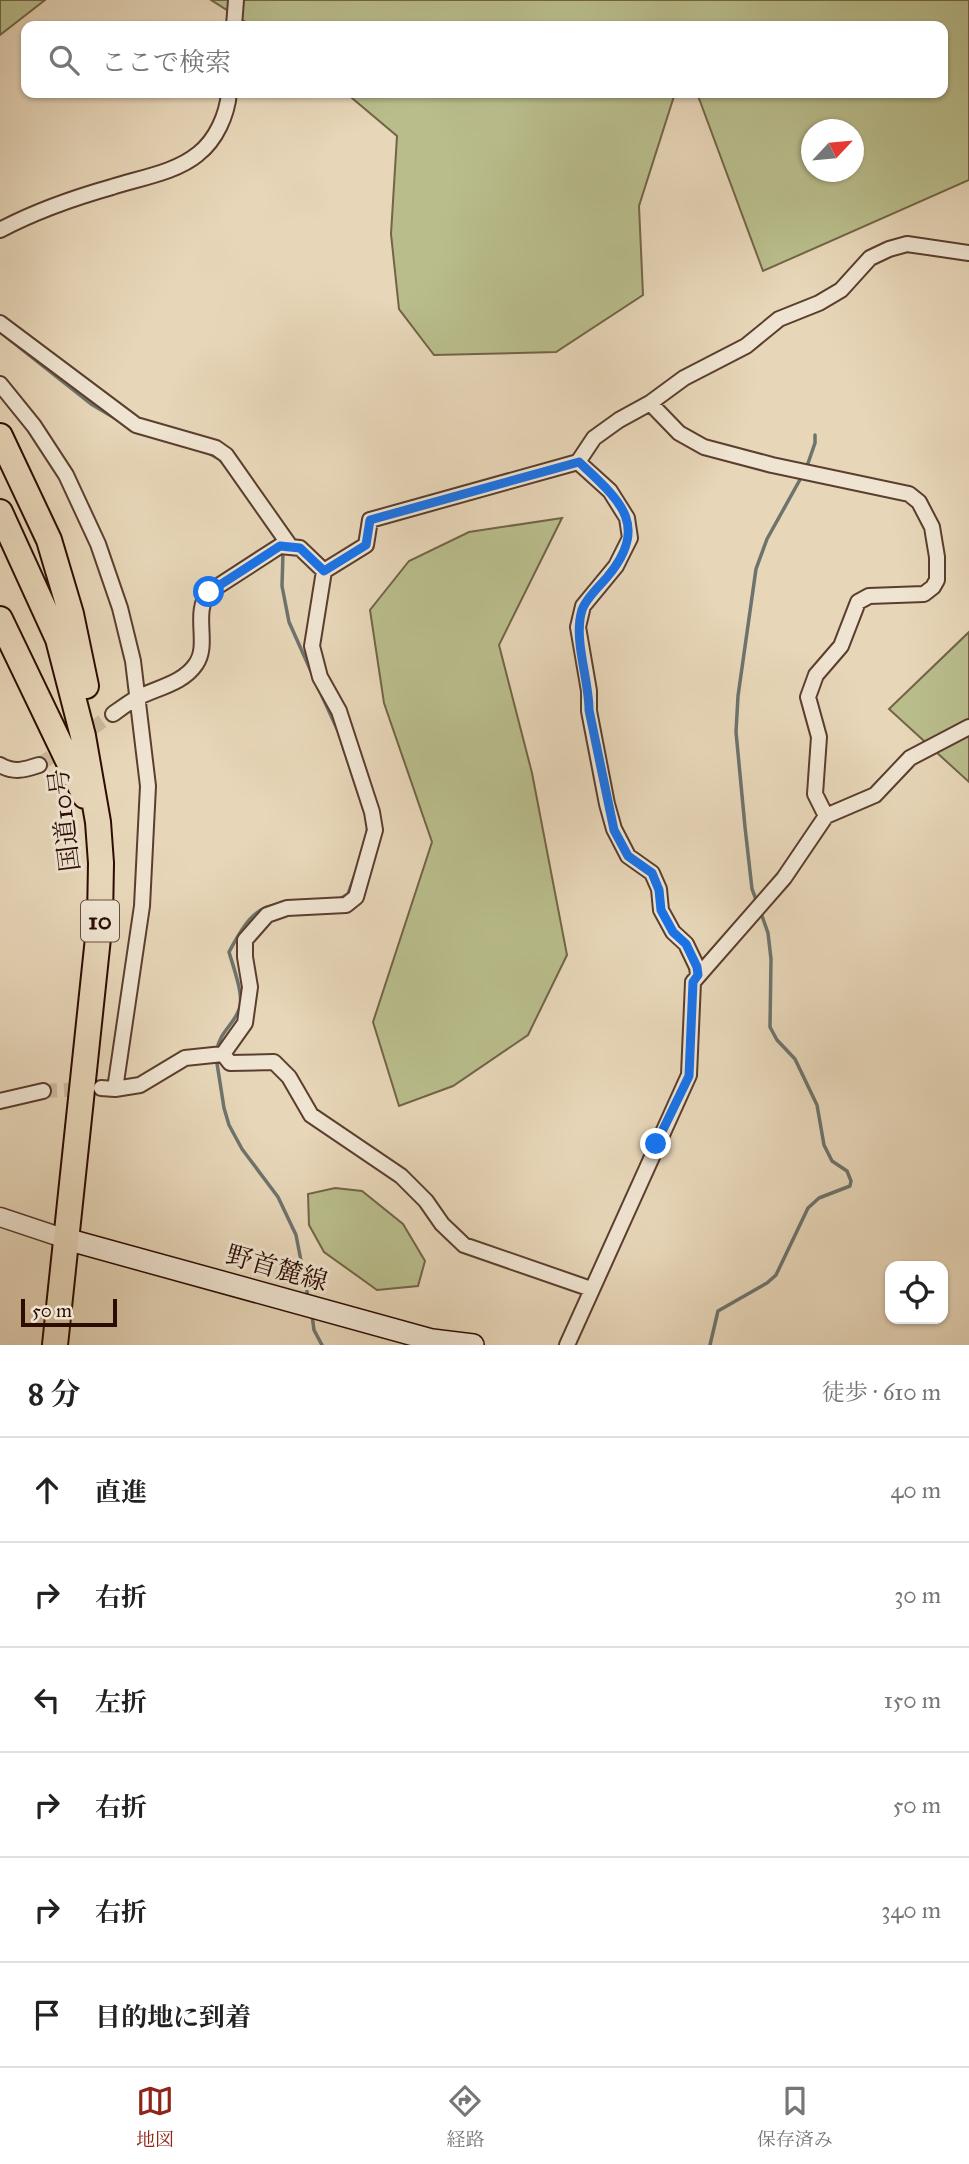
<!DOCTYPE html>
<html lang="ja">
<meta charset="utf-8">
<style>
:root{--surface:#fff;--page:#f2f2f2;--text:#222;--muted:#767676;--line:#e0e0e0;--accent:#8f2418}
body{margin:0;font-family:"IM FELL Great Primer","Noto Serif JP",serif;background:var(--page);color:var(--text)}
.controls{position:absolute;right:21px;bottom:21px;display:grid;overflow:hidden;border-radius:14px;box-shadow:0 2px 5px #0004}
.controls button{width:63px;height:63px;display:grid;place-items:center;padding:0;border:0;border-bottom:2px solid var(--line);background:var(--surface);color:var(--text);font:35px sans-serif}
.compass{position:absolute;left:801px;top:119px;width:63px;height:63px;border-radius:50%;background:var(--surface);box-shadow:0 2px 5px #0004;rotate:64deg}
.scale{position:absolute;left:21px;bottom:18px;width:96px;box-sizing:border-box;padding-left:7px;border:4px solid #2c0b00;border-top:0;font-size:19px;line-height:24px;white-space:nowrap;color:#2c0b00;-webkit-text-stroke:5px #efe4d1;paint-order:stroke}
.stop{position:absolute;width:21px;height:21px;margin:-16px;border:5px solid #1a73e8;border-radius:50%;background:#fff}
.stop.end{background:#1a73e8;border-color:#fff;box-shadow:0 2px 7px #0008}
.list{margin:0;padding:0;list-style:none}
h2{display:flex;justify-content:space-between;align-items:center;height:91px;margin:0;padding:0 28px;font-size:30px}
h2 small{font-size:23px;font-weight:400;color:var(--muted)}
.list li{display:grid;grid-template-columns:46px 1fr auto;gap:21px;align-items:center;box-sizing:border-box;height:105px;padding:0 28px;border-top:2px solid var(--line)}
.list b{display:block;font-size:26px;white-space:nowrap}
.list em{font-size:23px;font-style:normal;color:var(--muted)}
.icon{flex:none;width:38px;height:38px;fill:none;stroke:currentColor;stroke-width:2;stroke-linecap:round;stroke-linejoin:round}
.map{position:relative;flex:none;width:969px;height:1345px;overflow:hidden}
.search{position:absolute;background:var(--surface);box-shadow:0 2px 5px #0004;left:21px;right:21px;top:21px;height:77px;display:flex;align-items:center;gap:18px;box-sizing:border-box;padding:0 24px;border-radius:14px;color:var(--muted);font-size:26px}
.sheet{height:721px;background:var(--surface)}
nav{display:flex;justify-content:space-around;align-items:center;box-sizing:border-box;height:98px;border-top:2px solid var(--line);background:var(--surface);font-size:19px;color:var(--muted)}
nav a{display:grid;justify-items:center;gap:4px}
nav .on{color:var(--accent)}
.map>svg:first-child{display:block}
</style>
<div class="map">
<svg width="969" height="1345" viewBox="0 0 969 1345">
<rect width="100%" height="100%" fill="#e7d6b8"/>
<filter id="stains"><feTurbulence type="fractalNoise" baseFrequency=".00286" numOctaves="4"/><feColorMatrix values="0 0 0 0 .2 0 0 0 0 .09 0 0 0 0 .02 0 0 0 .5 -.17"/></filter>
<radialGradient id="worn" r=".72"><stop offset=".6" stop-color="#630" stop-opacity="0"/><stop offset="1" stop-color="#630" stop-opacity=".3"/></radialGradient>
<path fill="#b9bd8c" stroke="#726446" stroke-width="2" fill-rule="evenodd" d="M0,0H45L0,35Z
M211,0H969V180L763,271L697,93H943V26H252ZM811,130H853V172H811Z
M346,93H675L639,206L643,295L556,352L434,355L399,309L391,234L397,136Z
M562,518L499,645L532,773L567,955L528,1035L453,1086L399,1106L373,1022L432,842L384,703L370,610L409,561L469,532Z
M969,632V782L889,709Z
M335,1188L362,1191L403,1224L425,1261L418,1286L377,1290L324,1252L309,1225L308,1194Z"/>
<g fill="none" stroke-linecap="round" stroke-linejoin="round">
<path stroke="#6d736d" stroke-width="3.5" d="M0,332L91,404L128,426
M205,451L219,459L227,467
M806,469L815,443V435
M283,552L282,586L289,622L314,678
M317,685L338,731L368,822L367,836
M338,900L348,894L358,866
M757,902L752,889L745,827L736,732L738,696L756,569L767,539L802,476
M217,1050C219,1032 237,1022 240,1006C243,993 233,966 229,952C240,932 252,906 278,905
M216,1057L224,1108L229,1125L242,1149L278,1197L296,1235L308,1297
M312,1315L314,1330L322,1345
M710,1345L718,1311L767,1283L776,1275L808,1208L819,1198L850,1186L851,1181L847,1171L832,1161L824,1145L817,1105L795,1059L777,1040L770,1027L771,959L768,933L761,913"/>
<path stroke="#cbb89c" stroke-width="14" stroke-dasharray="14 7" stroke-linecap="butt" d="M39,765L113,714
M43,1091L86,1089"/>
<g stroke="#5b3e2e" stroke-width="18">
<path id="minor" d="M234,26L236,0
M0,230C36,211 73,198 112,187C139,178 175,173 198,154C216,140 227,115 229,93
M0,323L136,425L216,448L226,455L290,546
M0,384L34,426L66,475L98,544L120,608L133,661L148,786L142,906L115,1089
M650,403L679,433L704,447L772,465L909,494L919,502L932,527L937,557V580L933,587L924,594L869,596L858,602L841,646L816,675L808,697L819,737L815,794L826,816
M578,462L610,491L627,518L630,538L616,566L583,606L578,627L589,691V711L607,804L614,829L628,856L652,873L659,889L661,910L673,932L686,944L697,967L698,975
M324,571L366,545L370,520L578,462L594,438L619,420L650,403L684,378L746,346L779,319L819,303L841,290L870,258L889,249L907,244L969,253
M113,714C120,709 128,703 135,699C155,688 183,684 196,664C210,644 192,613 209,592L280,546L300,548L324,571
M0,765C14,773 24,770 39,765
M223,1054L245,1023L250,987L245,957V940L267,915L287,908L346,905L356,897L375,830L372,812L339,711L320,677L312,646L324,571
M101,1088L115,1089L140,1085L185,1058L223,1054L230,1063L274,1062L289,1077L311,1115L401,1176L426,1201L442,1224L464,1245L591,1289
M0,1101L43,1091
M567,1345L689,1075L693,982L784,878L826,816L875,795L910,758L969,727"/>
</g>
<g stroke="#5b3e2e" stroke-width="21">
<path id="tertiary" d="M0,1217L66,1239"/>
</g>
<g stroke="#2c0b00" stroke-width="24">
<path id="secondary" d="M66,1239L432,1340L473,1345"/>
</g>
<g stroke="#2c0b00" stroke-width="28">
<path id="trunk" d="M0,436L49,540L71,614L86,686
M0,512L58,639L83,736L98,822L101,863L100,919L55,1345
M0,619L85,796"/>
</g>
<use href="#minor" stroke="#efe4d1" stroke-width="14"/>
<use href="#tertiary" stroke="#efe4d1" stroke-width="18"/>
<use href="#secondary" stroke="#efe4d1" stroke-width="21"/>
<use href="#trunk" stroke="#e7d6b8" stroke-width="24"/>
</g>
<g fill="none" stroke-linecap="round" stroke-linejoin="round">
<path stroke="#1a73e8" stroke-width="9" d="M209,592L280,546L300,548L324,571L366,545L370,520L579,462C618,499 651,524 608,576C600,586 586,598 582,610C573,639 589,679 589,710L614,830L628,856L652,873L659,890L661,910L673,932L686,944L697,967L698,975L693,982L689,1076L656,1144"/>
</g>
<g text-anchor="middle" stroke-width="6" stroke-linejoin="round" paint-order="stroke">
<rect fill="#efe4d1" stroke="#664c3f" stroke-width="2" x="81" y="900.5" width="38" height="41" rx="5"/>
<g font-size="24" font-weight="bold" fill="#2c0b00">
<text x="100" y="929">10</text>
</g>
<g font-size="26" fill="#2c0b00" stroke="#efe4d1">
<text transform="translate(64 820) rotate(-97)" y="9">国道10号</text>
<text transform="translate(277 1268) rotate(16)" y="9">野首麓線</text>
</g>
</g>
<rect width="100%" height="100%" filter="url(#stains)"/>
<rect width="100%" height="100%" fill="url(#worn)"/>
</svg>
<div class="controls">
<button><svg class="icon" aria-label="locate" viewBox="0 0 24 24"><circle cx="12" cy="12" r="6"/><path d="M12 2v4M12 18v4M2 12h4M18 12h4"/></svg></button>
</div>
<svg class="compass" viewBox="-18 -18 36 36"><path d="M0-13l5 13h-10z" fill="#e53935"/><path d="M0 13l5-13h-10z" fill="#767676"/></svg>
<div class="scale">50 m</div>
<div class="stop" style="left:209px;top:592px"></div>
<div class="stop end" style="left:656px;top:1144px"></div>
<div class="search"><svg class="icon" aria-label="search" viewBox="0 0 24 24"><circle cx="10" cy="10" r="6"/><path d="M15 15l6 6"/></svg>ここで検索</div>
</div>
<section class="sheet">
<h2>8 分<small>徒歩 · 610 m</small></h2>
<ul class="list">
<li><svg class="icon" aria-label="ahead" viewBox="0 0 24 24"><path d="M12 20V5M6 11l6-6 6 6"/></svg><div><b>直進</b></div><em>40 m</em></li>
<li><svg class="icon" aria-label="right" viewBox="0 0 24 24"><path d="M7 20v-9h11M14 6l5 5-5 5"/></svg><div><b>右折</b></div><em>30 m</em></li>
<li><svg class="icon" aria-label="left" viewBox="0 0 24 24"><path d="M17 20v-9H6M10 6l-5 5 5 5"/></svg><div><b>左折</b></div><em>150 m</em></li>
<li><svg class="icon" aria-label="right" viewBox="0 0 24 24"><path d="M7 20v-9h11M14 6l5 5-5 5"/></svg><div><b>右折</b></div><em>50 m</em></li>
<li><svg class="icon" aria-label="right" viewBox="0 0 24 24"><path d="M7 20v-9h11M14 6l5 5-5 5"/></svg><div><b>右折</b></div><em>340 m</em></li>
<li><svg class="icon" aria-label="arrive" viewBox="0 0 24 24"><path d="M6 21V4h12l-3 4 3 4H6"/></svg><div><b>目的地に到着</b></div></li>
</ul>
</section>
<nav>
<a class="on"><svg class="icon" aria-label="map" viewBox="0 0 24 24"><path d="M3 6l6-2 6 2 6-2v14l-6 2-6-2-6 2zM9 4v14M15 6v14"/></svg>地図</a>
<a><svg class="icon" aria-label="directions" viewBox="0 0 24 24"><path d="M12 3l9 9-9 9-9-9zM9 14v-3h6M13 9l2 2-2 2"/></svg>経路</a>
<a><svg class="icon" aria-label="saved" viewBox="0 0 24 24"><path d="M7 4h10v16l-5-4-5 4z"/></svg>保存済み</a>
</nav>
